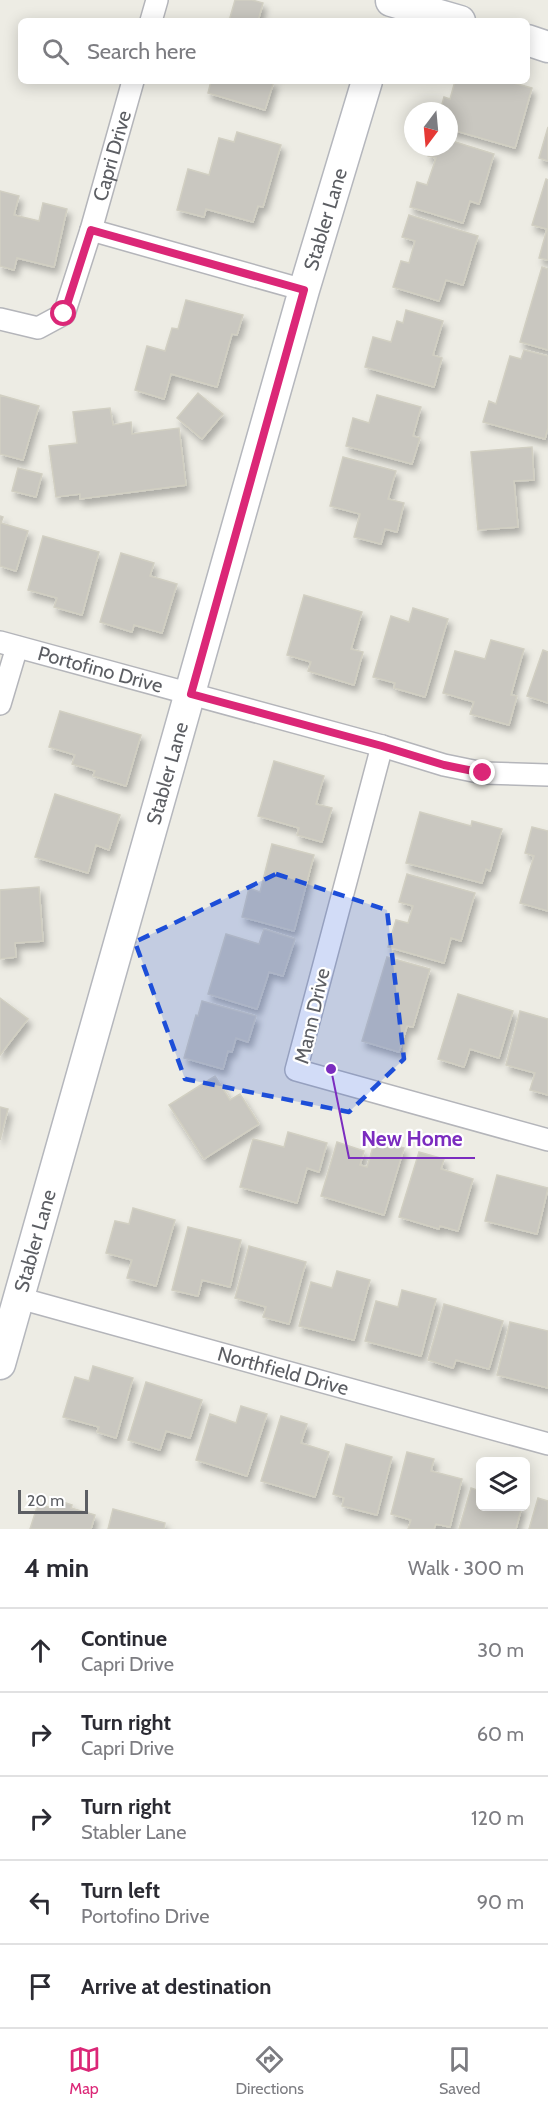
<!DOCTYPE html>
<meta charset="utf-8">
<style>
:root{--surface:#fff;--page:#f7f7f7;--text:#2b2b33;--muted:#7c7c81;--line:#e1e1e2;--accent:#db2777}
body{margin:0;font-family:Cabin,sans-serif;background:var(--page);color:var(--text)}
.controls{position:absolute;right:18px;bottom:18px;display:grid;overflow:hidden;border-radius:9px;box-shadow:0 3px 15px #0003}
.controls button{width:54px;height:54px;display:grid;place-items:center;padding:0;border:0;border-bottom:2px solid var(--line);background:var(--surface);color:var(--text);font:30px sans-serif}
.compass{position:absolute;left:404px;top:102px;width:54px;height:54px;border-radius:50%;background:var(--surface);box-shadow:0 3px 15px #0003;rotate:196deg}
.scale{position:absolute;left:18px;bottom:15px;width:70px;box-sizing:border-box;padding-left:6px;border:3px solid #5c5e63;border-top:0;font-size:16px;line-height:21px;white-space:nowrap;color:#5c5e63;-webkit-text-stroke:4px #fff;paint-order:stroke}
.stop{position:absolute;width:18px;height:18px;margin:-14px;border:4px solid #db2777;border-radius:50%;background:#fff}
.stop.end{background:#db2777;border-color:#fff;box-shadow:0 2px 6px #0008}
.list{margin:0;padding:0;list-style:none}
h2{display:flex;justify-content:space-between;align-items:center;height:78px;margin:0;padding:0 24px;font-size:26px}
h2 small{font-size:20px;font-weight:400;color:var(--muted)}
.list li{display:grid;grid-template-columns:39px 1fr auto;gap:18px;align-items:center;box-sizing:border-box;height:84px;padding:0 24px;border-top:2px solid var(--line)}
.list b{display:block;font-size:22px;white-space:nowrap}
.list p{margin:0;font-size:20px;white-space:nowrap;color:var(--muted)}
.list em{font-size:20px;font-style:normal;color:var(--muted)}
.icon{flex:none;width:33px;height:33px;fill:none;stroke:currentColor;stroke-width:2;stroke-linecap:round;stroke-linejoin:round}
.map{position:relative;flex:none;width:548px;height:1529px;overflow:hidden}
.search{position:absolute;background:var(--surface);box-shadow:0 3px 15px #0003;left:18px;right:18px;top:18px;height:66px;display:flex;align-items:center;gap:15px;box-sizing:border-box;padding:0 21px;border-radius:9px;color:var(--muted);font-size:22px}
.sheet{height:498px;background:var(--surface)}
nav{display:flex;justify-content:space-around;align-items:center;box-sizing:border-box;height:84px;border-top:2px solid var(--line);background:var(--surface);font-size:16px;color:var(--muted)}
nav a{display:grid;justify-items:center;gap:3px}
nav .on{color:var(--accent)}
.map>svg:first-child{display:block}
</style>
<div class="map">
<svg width="548" height="1529" viewBox="0 0 548 1529">
<defs>
<filter id="shadow"><feDropShadow dx="3.5" dy="6" stdDeviation="3" flood-color="#0004"/></filter>
</defs>
<rect width="100%" height="100%" fill="#edece4"/>
<path fill="#c9c7c0" stroke="#d1cfc2" stroke-width="1.5" filter="url(#shadow)" d="M235,0H252L263,3L258,21H229Z
M211,81H274L265,110L208,93Z
M455,81H507L532,88L515,148L449,129V111H440L444,97L450,99Z
M548,127V161L539,158Z
M237,132L281,145L263,207L258,206L253,222L206,209L204,217L177,210L188,169L209,175L219,138L234,142Z
M449,140L494,154L479,204L470,201L463,223L410,207L417,182L427,185L436,158L428,156L430,147H449Z
M546,179L548,180V260L539,258L547,229L532,225Z
M0,191L19,196L14,215L39,221L43,203L67,209L54,267L17,258L14,270L0,266Z
M409,215L478,236L463,285L446,280L439,301L393,287L401,261L409,263L415,241L402,237Z
M542,267L548,269V350L520,342Z
M186,300L243,315L237,335L232,334L217,387L171,374L164,399L135,390L147,346L165,351L172,328L178,329Z
M406,310L443,321L433,355L442,358L434,387L365,367L373,337L391,342L397,321L403,323Z
M524,350L548,356V428L545,439L483,422L489,401L496,404L510,356L521,359Z
M198,393L223,414L202,439L177,418Z
M0,395L39,406L23,460L0,454Z
M377,395L421,407L413,436L420,438L412,464L346,446L353,418L369,423Z
M110,408L113,425L131,422L132,434L179,428L186,485L80,499V494L56,497L49,446L77,443L73,412Z
M532,447L534,480L514,481L518,527L478,530L471,452Z
M343,457L396,471L388,499L404,503L397,532L385,529L381,544L354,537L360,514L330,506Z
M18,468L42,474L36,497L12,491Z
M0,516L3,517L1,523L28,531L16,571L0,566Z
M43,536L99,552L82,615L54,607L57,598L28,590Z
M121,553L154,563L150,576L177,584L162,633L134,625L132,632L100,622Z
M304,595L362,612L351,649L363,652L354,685L308,671L311,662L287,655Z
M413,608L448,619L425,697L394,688L395,683L373,677L391,616L409,622Z
M491,640L524,649L511,695L517,696L509,725L470,714L474,702L443,693L455,651L485,659Z
M543,650L548,652V703L527,696Z
M60,711L141,735L126,786L93,776L95,771L72,764L75,755L49,747Z
M274,761L324,776L316,804L332,808L322,842L297,835L299,828L258,816Z
M55,794L120,815L109,850L96,845L88,873L35,857Z
M420,812L471,826L472,821L502,829L490,871L486,869L482,883L406,863Z
M532,827L548,831V911L520,903L534,856L525,853Z
M272,844L314,855L294,931L242,917L249,888L260,892Z
M407,874L475,893L461,941L451,938L444,963L388,947L396,920L408,923L413,906L399,902Z
M39,887L43,941L15,943L16,957L0,959V890Z
M264,929L295,939L283,976L269,972L257,1009L208,994L226,934L259,944Z
M387,957L430,969L413,1027L407,1026L399,1052L362,1041Z
M458,994L513,1011L499,1058L470,1049L464,1067L438,1059Z
M0,998L28,1019L0,1055Z
M202,1001L256,1016L248,1042L236,1038L232,1052L228,1051L223,1069L184,1058L196,1015L198,1016Z
M520,1011L548,1019V1095L530,1090L535,1073L506,1065Z
M215,1076L230,1100L240,1094L259,1124L204,1159L169,1105Z
M0,1107L8,1109L0,1140Z
M288,1132L327,1143L319,1172L307,1168L297,1203L240,1187L253,1139L284,1147Z
M375,1140L404,1148L384,1215L321,1196L337,1142L364,1151L360,1165L367,1167Z
M419,1152L444,1159L441,1169L473,1179L458,1231L440,1226L439,1229L399,1217Z
M497,1175L548,1188L537,1234L485,1221Z
M133,1208L175,1220L156,1286L127,1278L132,1260L106,1253L115,1221L129,1224Z
M188,1227L241,1240L230,1287L202,1280L198,1296L172,1290Z
M249,1246L306,1262L289,1324L263,1317L266,1307L235,1298Z
M337,1271L370,1280L354,1340L299,1326L311,1282L332,1288Z
M402,1290L436,1299L421,1356L365,1341L376,1301L398,1307Z
M444,1304L503,1321L489,1369L456,1360L453,1368L428,1360Z
M510,1322L548,1331V1388L497,1375Z
M93,1366L133,1378L116,1438L97,1432L99,1427L63,1417L75,1377L89,1381Z
M146,1382L202,1400L190,1438L166,1431L160,1450L128,1440Z
M241,1406L267,1414L247,1476L196,1460L210,1414L236,1423Z
M281,1416L307,1424L301,1443L329,1452L315,1497L261,1481Z
M346,1444L392,1457L377,1515L342,1506L344,1498L333,1494Z
M407,1452L434,1459L431,1471L462,1479L450,1527L436,1524L434,1529H408L411,1520L391,1514Z
M471,1488L480,1491V1506H522L516,1529H459Z
M538,1498L548,1501V1529H529Z
M57,1500L72,1505L71,1508L95,1515L91,1529H30L38,1504L55,1509Z
M113,1509L165,1523L164,1529H108Z"/>
<g fill="none" stroke-linecap="round" stroke-linejoin="round">
<g stroke="#b4b5ba" stroke-width="24">
<g id="street">
<path d="M151,21L157,0"/>
<path d="M91,230L304,290"/>
<path id="s1" d="M0,319L38,328L64,314L91,230L133,81"/>
<path id="s2" d="M0,642L382,746L444,765L483,773L548,775"/>
<path d="M0,704L17,647"/>
<path d="M382,746L296,1070L548,1140"/>
<path id="s3" d="M19,1298L548,1444"/>
</g>
</g>
<g stroke="#b5b7bd" stroke-width="33">
<g id="secondary">
<path d="M391,1L460,21"/>
<path d="M527,40L548,47"/>
<path id="s4" d="M0,1364L304,290L367,81"/>
</g>
</g>
<use href="#street" stroke="#fff" stroke-width="21"/>
<use href="#secondary" stroke="#fff" stroke-width="30"/>
</g>
<g fill="none" stroke-linecap="round" stroke-linejoin="round">
<path stroke="#db2777" stroke-width="8" d="M64,314L91,230L304,290L191,694L382,746L444,765L483,773"/>
</g>
<path fill="#1d4ed8" fill-opacity="0.2" stroke="#1d4ed8" stroke-width="4.5" stroke-dasharray="12 8" stroke-linejoin="round" d="M276,874L387,910L404,1059L349,1112L185,1079L135,942Z"/>
<g text-anchor="middle" stroke-width="4.5" stroke-linejoin="round" paint-order="stroke">
<g font-size="20" fill="#5c5e63" stroke="#fff">
<text dy="7" stroke="none"><textPath href="#s1" startOffset="234">Capri Drive</textPath></text>
<text dy="7" stroke="none"><textPath href="#s4" startOffset="1190">Stabler Lane</textPath></text>
<text dy="7" stroke="none"><textPath href="#s2" startOffset="104">Portofino Drive</textPath></text>
<text dy="7" stroke="none"><textPath href="#s4" startOffset="614">Stabler Lane</textPath></text>
<text transform="translate(312 1016) rotate(-77)" y="7">Mann Drive</text>
<text dy="7" stroke="none"><textPath href="#s4" startOffset="128">Stabler Lane</textPath></text>
<text dy="7" stroke="none"><textPath href="#s3" startOffset="274">Northfield Drive</textPath></text>
</g>
</g>
<path fill="none" stroke="#7b2cbf" stroke-width="2" d="M331 1069L349 1158H475"/>
<circle fill="#7b2cbf" stroke="#fff" stroke-width="2" cx="331" cy="1069" r="6"/>
<g font-size="21" text-anchor="middle" font-weight="bold" fill="#7b2cbf" stroke="#fff" stroke-width="4.5" stroke-linejoin="round" paint-order="stroke">
<text x="412" y="1146">New Home</text>
</g>
</svg>
<div class="controls">
<button><svg class="icon" aria-label="layers" viewBox="0 0 24 24"><path d="M12 4l9 5-9 5-9-5zM3 14l9 5 9-5"/></svg></button>
</div>
<svg class="compass" viewBox="-18 -18 36 36"><path d="M0-13l5 13h-10z" fill="#e53935"/><path d="M0 13l5-13h-10z" fill="#7c7c81"/></svg>
<div class="scale">20 m</div>
<div class="stop" style="left:64px;top:314px"></div>
<div class="stop end" style="left:483px;top:773px"></div>
<div class="search"><svg class="icon" aria-label="search" viewBox="0 0 24 24"><circle cx="10" cy="10" r="6"/><path d="M15 15l6 6"/></svg>Search here</div>
</div>
<section class="sheet">
<h2>4 min<small>Walk · 300 m</small></h2>
<ul class="list">
<li><svg class="icon" aria-label="ahead" viewBox="0 0 24 24"><path d="M12 20V5M6 11l6-6 6 6"/></svg><div><b>Continue</b><p>Capri Drive</p></div><em>30 m</em></li>
<li><svg class="icon" aria-label="right" viewBox="0 0 24 24"><path d="M7 20v-9h11M14 6l5 5-5 5"/></svg><div><b>Turn right</b><p>Capri Drive</p></div><em>60 m</em></li>
<li><svg class="icon" aria-label="right" viewBox="0 0 24 24"><path d="M7 20v-9h11M14 6l5 5-5 5"/></svg><div><b>Turn right</b><p>Stabler Lane</p></div><em>120 m</em></li>
<li><svg class="icon" aria-label="left" viewBox="0 0 24 24"><path d="M17 20v-9H6M10 6l-5 5 5 5"/></svg><div><b>Turn left</b><p>Portofino Drive</p></div><em>90 m</em></li>
<li><svg class="icon" aria-label="arrive" viewBox="0 0 24 24"><path d="M6 21V4h12l-3 4 3 4H6"/></svg><div><b>Arrive at destination</b></div></li>
</ul>
</section>
<nav>
<a class="on"><svg class="icon" aria-label="map" viewBox="0 0 24 24"><path d="M3 6l6-2 6 2 6-2v14l-6 2-6-2-6 2zM9 4v14M15 6v14"/></svg>Map</a>
<a><svg class="icon" aria-label="directions" viewBox="0 0 24 24"><path d="M12 3l9 9-9 9-9-9zM9 14v-3h6M13 9l2 2-2 2"/></svg>Directions</a>
<a><svg class="icon" aria-label="saved" viewBox="0 0 24 24"><path d="M7 4h10v16l-5-4-5 4z"/></svg>Saved</a>
</nav>
